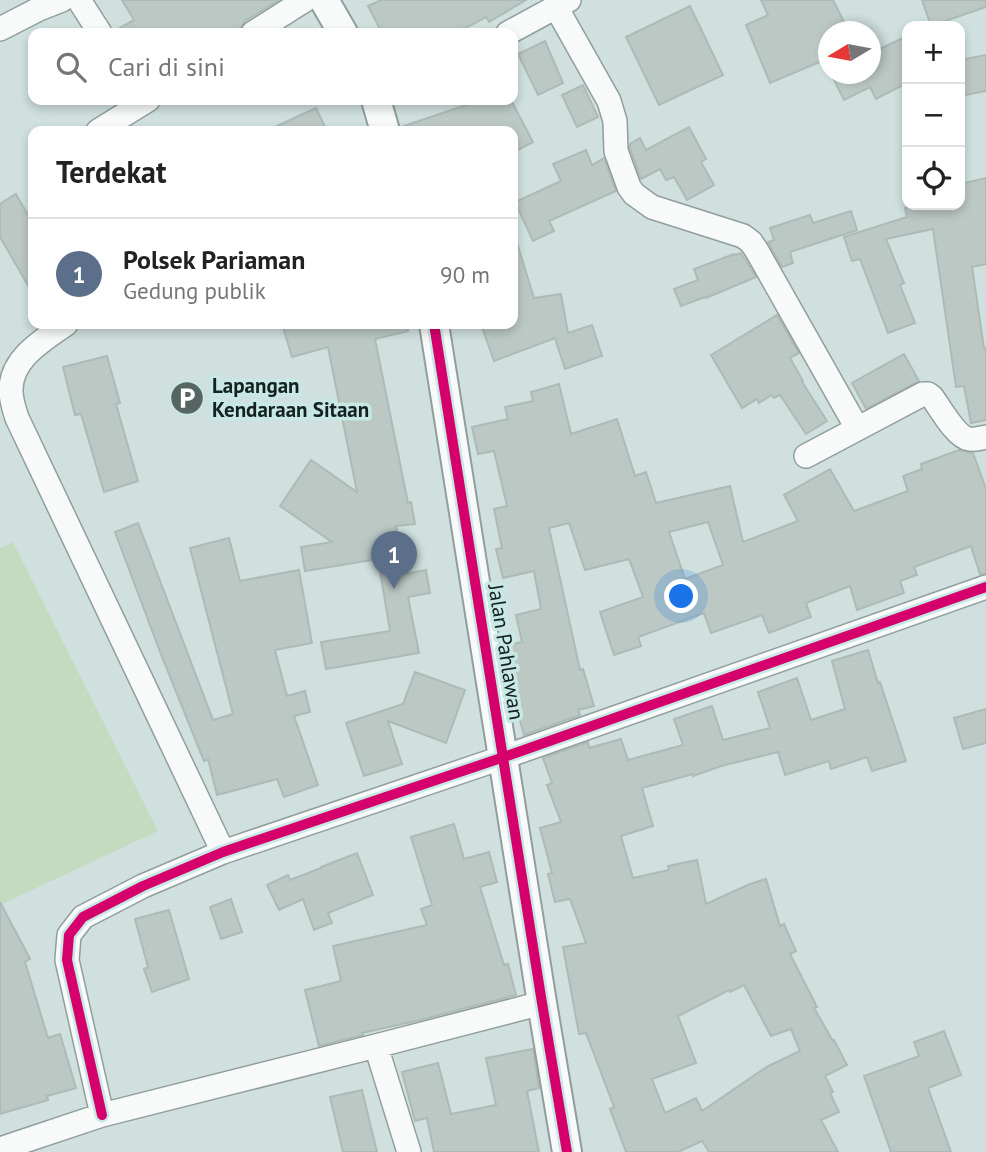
<!DOCTYPE html>
<html lang="id">
<meta charset="utf-8">
<style>
:root{--surface:#fff;--page:#f6f6f6;--text:#222;--muted:#767676;--line:#e0e0e0;--accent:#ea580c}
body{margin:0;font-family:"PT Sans",sans-serif;background:var(--page);color:var(--text)}
.controls{position:absolute;right:21px;top:21px;display:grid;overflow:hidden;border-radius:14px;box-shadow:0 4px 10px #0003}
.controls button{width:63px;height:63px;display:grid;place-items:center;padding:0;border:0;border-bottom:2px solid var(--line);background:var(--surface);color:var(--text);font:35px sans-serif}
.compass{position:absolute;left:818px;top:21px;width:63px;height:63px;border-radius:50%;background:var(--surface);box-shadow:0 4px 10px #0003;rotate:260deg}
.you{position:absolute;left:682px;top:597px;width:24px;height:24px;margin:-18px;border:5px solid #fff;border-radius:50%;background:#1a73e8;box-shadow:0 0 0 10px #1a73e833}
.badge{display:grid;place-items:center;width:46px;height:46px;border-radius:50%;background:var(--accent);color:#fff;font-size:23px;font-weight:700}
.pin{position:absolute;translate:-50% -58px;filter:drop-shadow(0 2px 4px #0008)}
.pin::after{content:'';position:absolute;top:37px;width:24px;height:21px;background:inherit;clip-path:polygon(0 0,100% 0,50% 100%)}
.list{margin:0;padding:0;list-style:none}
h2{display:flex;justify-content:space-between;align-items:center;height:91px;margin:0;padding:0 28px;font-size:30px}
h2 small{font-size:23px;font-weight:400;color:var(--muted)}
.list li{display:grid;grid-template-columns:46px 1fr auto;gap:21px;align-items:center;box-sizing:border-box;height:112px;padding:0 28px;border-top:2px solid var(--line)}
.list b{display:block;font-size:26px;white-space:nowrap}
.list p{margin:0;font-size:23px;white-space:nowrap;color:var(--muted)}
.list em{font-size:23px;font-style:normal;color:var(--muted)}
.icon{flex:none;width:38px;height:38px;fill:none;stroke:currentColor;stroke-width:2;stroke-linecap:round;stroke-linejoin:round}
.map{position:relative;flex:none;width:986px;height:1152px;overflow:hidden}
.search{position:absolute;background:var(--surface);box-shadow:0 4px 10px #0003;left:28px;top:28px;width:490px;height:77px;display:flex;align-items:center;gap:18px;box-sizing:border-box;padding:0 24px;border-radius:14px;color:var(--muted);font-size:26px}
.panel{position:absolute;background:var(--surface);box-shadow:0 4px 10px #0003;left:28px;top:126px;width:490px;height:203px;border-radius:14px}
.map>svg:first-child{display:block}
</style>
<div class="map">
<svg width="986" height="1152" viewBox="0 0 986 1152">
<rect width="100%" height="100%" fill="#cfe0de"/>
<path fill="#c3dcc0" d="M13,542L158,831L0,905V548Z"/>
<path fill="#bbc8c4" stroke="#adbbb7" stroke-width="2" fill-rule="evenodd" d="M122,0H279L245,21L240,29L233,33H114V31L134,20Z
M381,0H526L489,22L486,17L456,33H382L368,6Z
M761,0H833L849,32H829V58L770,83L746,25L768,15Z
M922,0H986V7L931,26Z
M690,6L723,75L659,105L626,37Z
M907,36V83L876,99L870,87L844,100L831,74H871V53Z
M545,41L563,83L538,95L518,54Z
M986,55V91L960,96V60Z
M583,85L598,117L577,127L562,95Z
M481,100H511L533,142L518,150L513,141V131H401V127Z
M316,108L327,131H266Z
M689,127L706,159L701,162L714,185L687,200L674,177L666,180L660,169L641,179L630,148V144L640,138L646,150Z
M586,150L592,165L604,158L616,191L549,221L554,231L533,241L515,202L561,181L553,164Z
M986,178V264L972,267L984,348H986V420L971,423L964,386L956,387L933,229L886,239L904,283L900,285L915,323L888,333L860,259L852,261L844,237L907,217L905,208L921,205H960V184Z
M16,194L33,224V294L0,237V204Z
M851,211L857,230L790,252L793,263L782,267L768,242L774,240L770,228L810,215L813,223Z
M517,243L534,298L561,294L568,333L592,325L602,356L565,369L555,338L494,361L481,324H513V244Z
M741,253L756,277L706,298L705,297L681,306L674,289L698,280L694,269L734,254L735,255Z
M777,315L799,353L790,358L803,381L802,382L827,421L806,434L780,395L774,398L772,395L759,403L757,399L742,408L711,355Z
M282,324H407L408,331L375,339L408,503L411,502L415,524L396,526L405,574L426,570L430,593L408,597L419,653L326,669L321,642L390,631L378,559L305,571L301,547L332,542L280,506L311,460L357,492L328,347L292,357Z
M904,354L919,381L866,409L852,383Z
M107,356L120,403L116,404L138,481L104,492L81,414L75,415L63,367Z
M559,384L571,434L617,419L635,476L646,472L656,503L730,486L743,542L798,521L784,495L830,469L854,511L908,491L903,476L922,469L921,464L959,450L973,453L986,489V573L980,574L971,546L914,567L917,575L900,581L904,593L857,610L850,586L806,603L811,617L769,633L762,615L711,633L704,613L638,637L641,646L614,655L600,612L643,597L629,559L585,570L569,523L549,528L580,670L583,669L594,706L578,710L580,715L524,735L515,703L518,702L507,645L522,642L516,615L541,609L534,571L503,578L496,549L502,548L494,509L507,506L494,451L478,454L472,427L508,419L505,407L533,401L531,392ZM708,522L723,565L685,579L669,532Z
M138,523L213,720L233,714L190,548L229,538L240,581L299,570L312,643L275,650L287,696L305,691L310,712L294,716L318,785L284,797L277,779L217,795L208,759L204,761L162,657L115,532Z
M868,650L878,683L880,682L906,761L872,771L867,757L831,769L829,761L785,775L778,752L721,766L693,776V774L642,788L653,826L621,836L633,878L669,870L668,866L697,860L706,904L750,884L766,879L780,926L784,924L796,951L790,954L817,1007L814,1008L833,1041L834,1040L847,1065L825,1076L833,1092L830,1093L839,1112L821,1120L838,1152H709L702,1141L678,1152H626L610,1109L614,1107L586,1033L579,1034L563,947L586,943L570,899L555,902L548,874L552,873L540,828L561,822L547,785L552,783L543,758L588,742L589,748L621,739L628,760L683,745L674,719L712,706L723,740L770,728L758,692L797,678L811,720L845,709L832,661ZM744,985L771,1036L791,1029L800,1051L768,1066L702,1111L696,1098L665,1113L652,1079L696,1063L678,1016L729,990L730,992Z
M415,672L465,690L446,743L388,721L402,764L364,776L346,723L403,704Z
M986,709V743L963,749L954,718Z
M454,824L464,859L489,852L497,882L480,887L504,965L508,964L516,995L420,1020L362,1033L363,1035L319,1046L305,990L341,981L333,946L427,925L421,909L432,905L411,837Z
M357,853L373,895L328,913L332,923L314,930L303,899L279,910L267,885L288,875L290,880L321,868V867Z
M231,899L242,932L221,939L210,907Z
M0,902L30,959L25,962L48,1038L60,1034L76,1088L47,1096L48,1100L0,1114Z
M169,910L189,979L152,992L144,969L148,967L135,919Z
M944,1031L961,1075L928,1088L951,1152H891L864,1076L919,1056L914,1042Z
M533,1049L539,1088L527,1091L539,1152H434L427,1118L415,1121L402,1072L438,1063L451,1114L496,1105L486,1058Z
M362,1090L377,1152H343L330,1097Z"/>
<g fill="none" stroke-linecap="round" stroke-linejoin="round">
<g stroke="#919e9d" stroke-width="26">
<path id="minor" d="M79,0L100,33
M556,7L609,101L615,121L616,151L629,187L634,194L652,207L743,236L751,242L757,251L857,428
M0,29L39,9L62,0
M253,33L305,0
M508,33L569,0
M98,131L148,100
M66,324C43,340 10,359 11,391C11,400 14,409 17,418L223,852
M806,456L923,394H928L932,397C940,408 956,437 969,439C975,440 980,438 986,437
M376,1046L409,1152
M102,1115L67,960L69,935L83,917L143,886L223,852L504,757L986,587
M0,1149L102,1115L376,1046L542,1003"/>
</g>
<g stroke="#919e9d" stroke-width="32">
<path id="tertiary" d="M324,0L343,33
M376,100L385,131
M434,324L542,1003L567,1152"/>
</g>
<use href="#minor" stroke="#f8fafa" stroke-width="23"/>
<use href="#tertiary" stroke="#f8fafa" stroke-width="28"/>
<g stroke="#c7e8e4" stroke-width="15">
<path id="cycleway" d="M434,324L542,1003L567,1152
M102,1115L67,960L69,935L83,917L143,886L223,852L504,757L986,587"/>
</g>
<use href="#cycleway" stroke="#d6006c" stroke-width="10"/>
</g>
<defs>
<g id="parking-disc" transform="scale(1.75)"><circle r="9.5" fill="#566462" stroke="#c7e8e4"/><path d="M-3.5-5.5H1a3.5 3.5 0 0 1 0 7H-1V5.5H-3.5ZM-1-3.4V-.6H.8a1.4 1.4 0 0 0 0-2.8Z" fill="#fff"/></g>
</defs>
<g fill-rule="evenodd">
<use href="#parking-disc" x="187" y="398"/>
</g>
<g text-anchor="middle" stroke-width="7" stroke-linejoin="round" paint-order="stroke">
<g font-size="21" font-weight="bold" fill="#152120" stroke="#c7e8e4" text-anchor="start">
<text x="212" y="393">Lapangan<tspan x="212" dy="24">Kendaraan Sitaan</tspan></text>
</g>
<g font-size="21" fill="#152120" stroke="#c7e8e4">
<text transform="translate(506 652) rotate(81)" y="7">Jalan Pahlawan</text>
</g>
</g>
</svg>
<div class="controls">
<button>+</button>
<button>−</button>
<button><svg class="icon" aria-label="locate" viewBox="0 0 24 24"><circle cx="12" cy="12" r="6"/><path d="M12 2v4M12 18v4M2 12h4M18 12h4"/></svg></button>
</div>
<svg class="compass" viewBox="-18 -18 36 36"><path d="M0-13l5 13h-10z" fill="#e53935"/><path d="M0 13l5-13h-10z" fill="#767676"/></svg>
<div class="you"></div>
<div class="pin badge" style="left:394px;top:589px;background:#5c6f8a">1</div>
<div class="search"><svg class="icon" aria-label="search" viewBox="0 0 24 24"><circle cx="10" cy="10" r="6"/><path d="M15 15l6 6"/></svg>Cari di sini</div>
<section class="panel">
<h2>Terdekat<small></small></h2>
<ul class="list">
<li><span class="badge" style="background:#5c6f8a">1</span><div><b>Polsek Pariaman</b><p>Gedung publik</p></div><em>90 m</em></li>
</ul>
</section>
</div>
